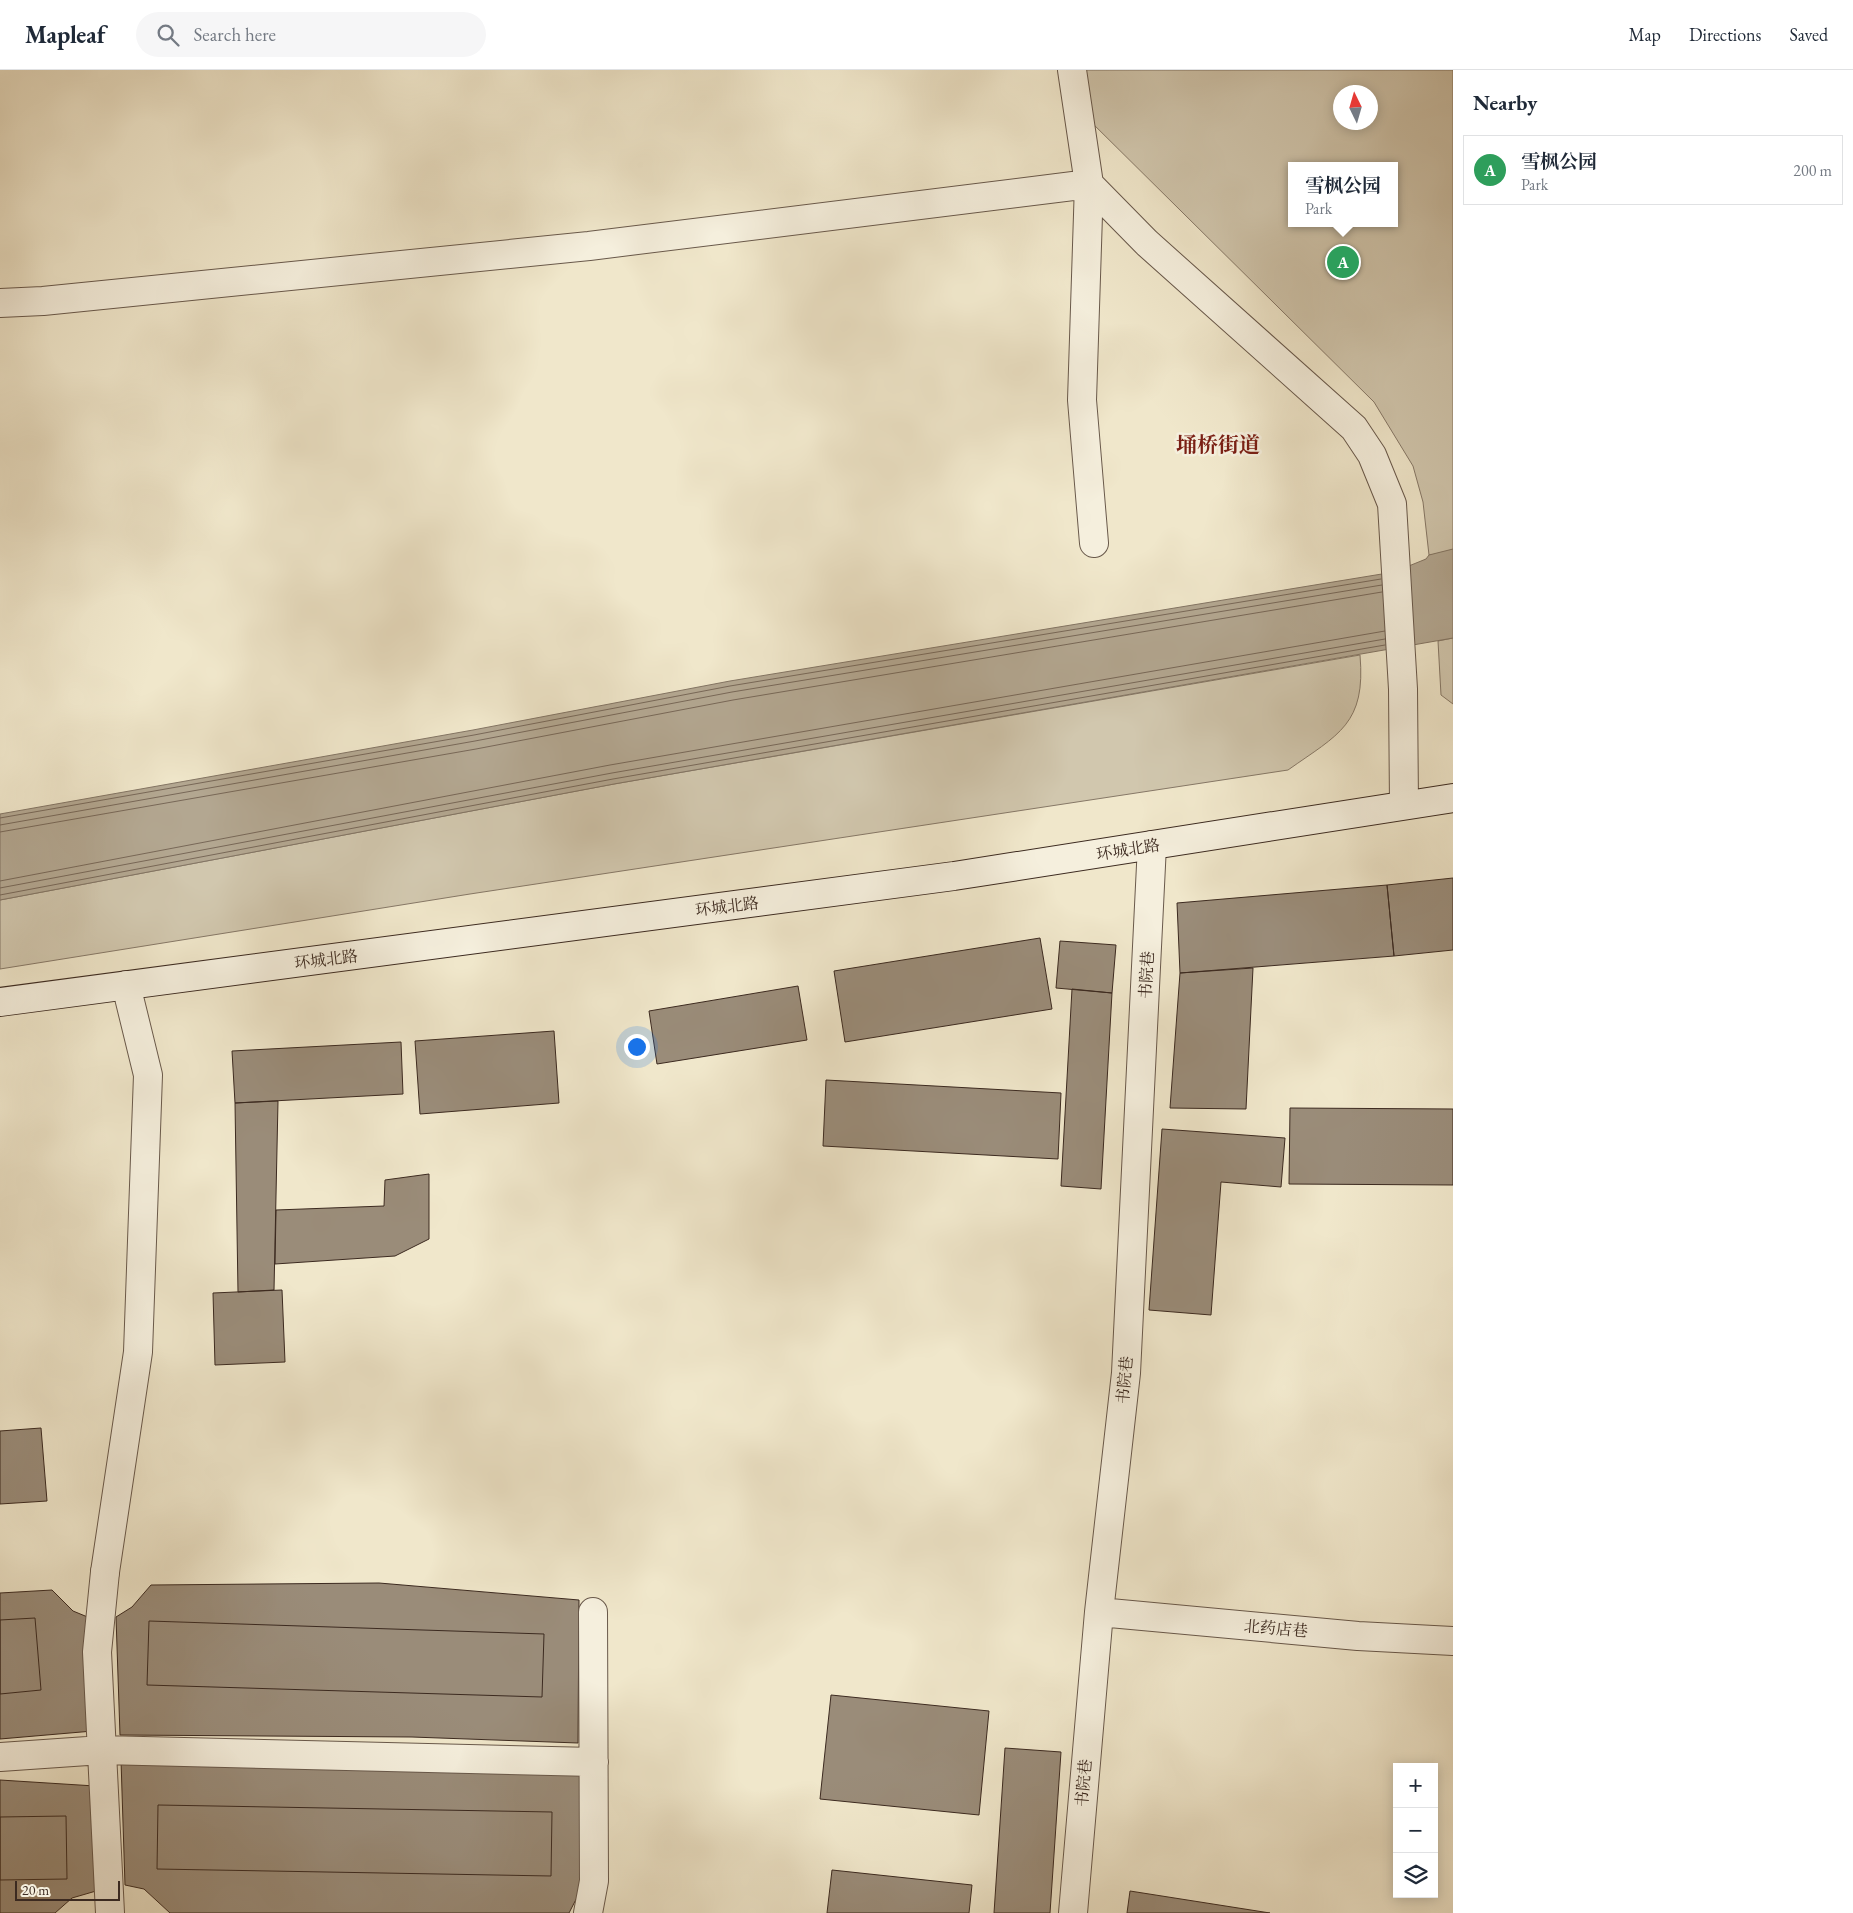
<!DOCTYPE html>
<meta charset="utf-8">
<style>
:root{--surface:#fff;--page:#f6f6f7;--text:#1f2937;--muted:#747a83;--line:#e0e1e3;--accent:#8f2418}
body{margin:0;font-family:"EB Garamond","Noto Serif SC",serif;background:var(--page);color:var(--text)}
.controls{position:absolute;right:15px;bottom:15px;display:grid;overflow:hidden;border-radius:0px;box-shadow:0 2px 12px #0003}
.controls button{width:45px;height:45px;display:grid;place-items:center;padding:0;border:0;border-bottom:1px solid var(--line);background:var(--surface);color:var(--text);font:25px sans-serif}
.compass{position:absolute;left:1333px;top:15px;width:45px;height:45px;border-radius:50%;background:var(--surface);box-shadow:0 2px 12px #0003;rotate:355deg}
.scale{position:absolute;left:15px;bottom:12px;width:105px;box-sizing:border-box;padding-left:5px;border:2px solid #3c2a20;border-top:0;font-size:14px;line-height:18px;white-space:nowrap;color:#3c2a20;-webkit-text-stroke:4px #f5efdd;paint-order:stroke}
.you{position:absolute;left:636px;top:976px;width:18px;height:18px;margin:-12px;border:4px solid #fff;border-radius:50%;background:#1a73e8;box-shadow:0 0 0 8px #1a73e833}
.badge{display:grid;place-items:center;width:32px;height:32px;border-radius:50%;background:var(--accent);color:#fff;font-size:16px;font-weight:700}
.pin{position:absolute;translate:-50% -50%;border:2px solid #fff;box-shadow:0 1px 5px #0006}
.popup{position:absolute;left:1288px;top:92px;width:110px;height:65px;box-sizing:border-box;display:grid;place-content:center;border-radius:0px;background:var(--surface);filter:drop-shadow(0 1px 4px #0005);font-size:16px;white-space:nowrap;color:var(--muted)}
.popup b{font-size:19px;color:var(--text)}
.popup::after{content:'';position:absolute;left:50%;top:100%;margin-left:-10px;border:10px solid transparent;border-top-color:var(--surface)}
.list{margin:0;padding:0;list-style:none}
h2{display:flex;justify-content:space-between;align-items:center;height:65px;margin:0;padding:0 20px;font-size:21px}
h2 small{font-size:16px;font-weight:400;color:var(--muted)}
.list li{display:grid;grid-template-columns:32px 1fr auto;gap:15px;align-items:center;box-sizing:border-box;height:70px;margin:0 10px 10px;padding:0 10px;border:1px solid var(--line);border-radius:0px}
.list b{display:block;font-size:19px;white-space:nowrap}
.list p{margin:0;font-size:16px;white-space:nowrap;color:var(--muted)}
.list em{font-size:16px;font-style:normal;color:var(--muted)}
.icon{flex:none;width:28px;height:28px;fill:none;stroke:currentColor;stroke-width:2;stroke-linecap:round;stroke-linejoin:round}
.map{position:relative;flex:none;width:1453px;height:1843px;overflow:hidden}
header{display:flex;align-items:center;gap:30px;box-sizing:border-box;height:70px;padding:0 25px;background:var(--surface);border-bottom:1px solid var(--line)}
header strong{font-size:24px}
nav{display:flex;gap:28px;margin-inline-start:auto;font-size:18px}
.search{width:350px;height:45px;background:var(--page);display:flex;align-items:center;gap:12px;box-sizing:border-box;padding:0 18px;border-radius:28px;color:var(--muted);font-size:19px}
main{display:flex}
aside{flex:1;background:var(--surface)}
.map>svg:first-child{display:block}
</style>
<header>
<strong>Mapleaf</strong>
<div class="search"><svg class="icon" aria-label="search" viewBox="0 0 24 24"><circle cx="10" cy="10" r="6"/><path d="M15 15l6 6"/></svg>Search here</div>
<nav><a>Map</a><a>Directions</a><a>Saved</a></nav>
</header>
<main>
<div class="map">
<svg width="1453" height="1843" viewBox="0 0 1453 1843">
<rect width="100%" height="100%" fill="#f0e7cb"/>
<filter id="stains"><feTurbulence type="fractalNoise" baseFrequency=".004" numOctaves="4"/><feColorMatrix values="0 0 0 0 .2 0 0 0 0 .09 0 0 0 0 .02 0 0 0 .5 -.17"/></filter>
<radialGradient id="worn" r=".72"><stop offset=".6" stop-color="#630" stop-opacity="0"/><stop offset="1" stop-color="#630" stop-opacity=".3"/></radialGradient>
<path fill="#d1c7ae" stroke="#867867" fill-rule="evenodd" d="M1077,0H1453V482L1429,485L1423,432L1413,396L1374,332L1084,45ZM1340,22H1370V52H1340ZM1292,96H1394V153H1292Z
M1453,568V634L1441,625L1438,571Z
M1360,585C1366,654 1339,664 1288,700L470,824L0,899V830L614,714Z"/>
<path fill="#b3a791" stroke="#837564" d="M1453,479V568L614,714L0,830V744L473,660L730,611L1394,502L1426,489L1429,485Z"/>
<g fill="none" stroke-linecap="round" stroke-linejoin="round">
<path stroke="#786858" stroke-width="1" d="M0,748L474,665L730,616L1381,509
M0,755L475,671L732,622L1382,515
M0,762L476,679L733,630L1382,522
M0,811L610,695L1385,561
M0,818L612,703L1385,569
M0,825L613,709L1385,575"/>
</g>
<path fill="#9a8c79" stroke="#3c2a20" d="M1453,808V880L1394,886L1387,815Z
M1387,815L1394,886L1180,903L1177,833Z
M1040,868L1052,939L845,972L834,901Z
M1060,871L1116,875L1112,923L1056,918Z
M1253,898L1246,1039L1170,1038L1180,903Z
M798,916L807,970L657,994L649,941Z
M1072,919L1112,923L1101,1119L1061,1116Z
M554,961L559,1033L420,1044L415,971Z
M401,972L403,1024L235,1033L232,981Z
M826,1010L1061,1023L1058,1089L823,1076Z
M278,1031L274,1220L238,1222L235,1033Z
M1290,1038L1453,1039V1115L1289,1114Z
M1162,1059L1285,1068L1281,1117L1221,1112L1211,1245L1149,1240Z
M429,1104V1169L395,1186L275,1194L276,1140L384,1136L385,1110Z
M282,1220L285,1292L215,1295L213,1223Z
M41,1358L47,1431L0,1434V1361Z
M379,1513L579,1530L578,1673L412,1667L120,1665L116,1547L132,1537L151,1515Z
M52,1520L73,1541L90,1548L93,1661L0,1669V1523Z
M35,1548L41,1620L0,1624V1550Z
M149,1551L544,1564L542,1627L147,1615Z
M831,1625L989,1641L979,1745L820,1729Z
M1005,1678L1061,1682L1050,1843H994Z
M121,1690L582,1703L586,1810L569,1843H170L144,1819L125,1815Z
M0,1710L95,1716L96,1821L72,1828L55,1843H0Z
M158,1735L552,1742L551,1806L157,1799Z
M66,1746L67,1809L0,1810V1747Z
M832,1800L972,1815L969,1843H827Z
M1130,1821L1270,1843H1127Z"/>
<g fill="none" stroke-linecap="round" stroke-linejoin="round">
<g stroke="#69594b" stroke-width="30">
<path id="pedestrian" d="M105,1502L97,1582L110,1843
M0,1687L102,1680L594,1692
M588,1843L594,1811L593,1542"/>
</g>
<g stroke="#69594b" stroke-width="30">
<path id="minor" d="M1072,0L1089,114L1147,173L1354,358L1372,385L1392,434L1403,619L1404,735
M0,233L43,231L589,176L1089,114L1082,330L1094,473
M105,1502L138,1282L148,1005L126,915
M1099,1542L1358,1566L1453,1571
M1073,1843L1099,1542L1126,1303L1152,775"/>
</g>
<g stroke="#3c2a20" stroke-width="30">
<path id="secondary" d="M0,932L954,806L1453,728"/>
</g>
<use href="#pedestrian" stroke="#f5efdd" stroke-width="28"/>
<use href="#minor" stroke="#f5efdd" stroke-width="28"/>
<use href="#secondary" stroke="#f5efdd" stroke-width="28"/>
</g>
<g text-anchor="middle" stroke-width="5" stroke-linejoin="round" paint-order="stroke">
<g font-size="16" fill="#3c2a20" stroke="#f5efdd">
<text transform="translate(1128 779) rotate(-9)" y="6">环城北路</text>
<text transform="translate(727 836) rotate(-7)" y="6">环城北路</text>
<text transform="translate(326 889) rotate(-7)" y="6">环城北路</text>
<text transform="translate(1146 905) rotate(-87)" y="6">书院巷</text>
<text transform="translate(1124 1310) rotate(-85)" y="6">书院巷</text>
<text transform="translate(1276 1558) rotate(5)" y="6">北药店巷</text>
<text transform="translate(1083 1713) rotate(-85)" y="6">书院巷</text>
</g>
<g font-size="21" font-weight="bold" fill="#7a1f14" stroke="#f5efdd">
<text x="1218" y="382">埇桥街道</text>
</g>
</g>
<rect width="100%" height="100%" filter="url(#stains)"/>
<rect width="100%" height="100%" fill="url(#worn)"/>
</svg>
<div class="controls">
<button>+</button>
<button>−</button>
<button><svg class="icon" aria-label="layers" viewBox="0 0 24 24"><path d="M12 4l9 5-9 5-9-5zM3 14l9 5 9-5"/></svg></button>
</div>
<svg class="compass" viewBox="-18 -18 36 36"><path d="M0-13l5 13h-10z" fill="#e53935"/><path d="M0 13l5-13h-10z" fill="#747a83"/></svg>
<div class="scale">20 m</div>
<div class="you"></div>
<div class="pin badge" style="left:1343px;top:192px;background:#2e9e5b">A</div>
<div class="popup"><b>雪枫公园</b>Park</div>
</div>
<aside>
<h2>Nearby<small></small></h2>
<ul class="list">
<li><span class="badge" style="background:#2e9e5b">A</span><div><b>雪枫公园</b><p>Park</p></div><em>200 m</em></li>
</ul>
</aside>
</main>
